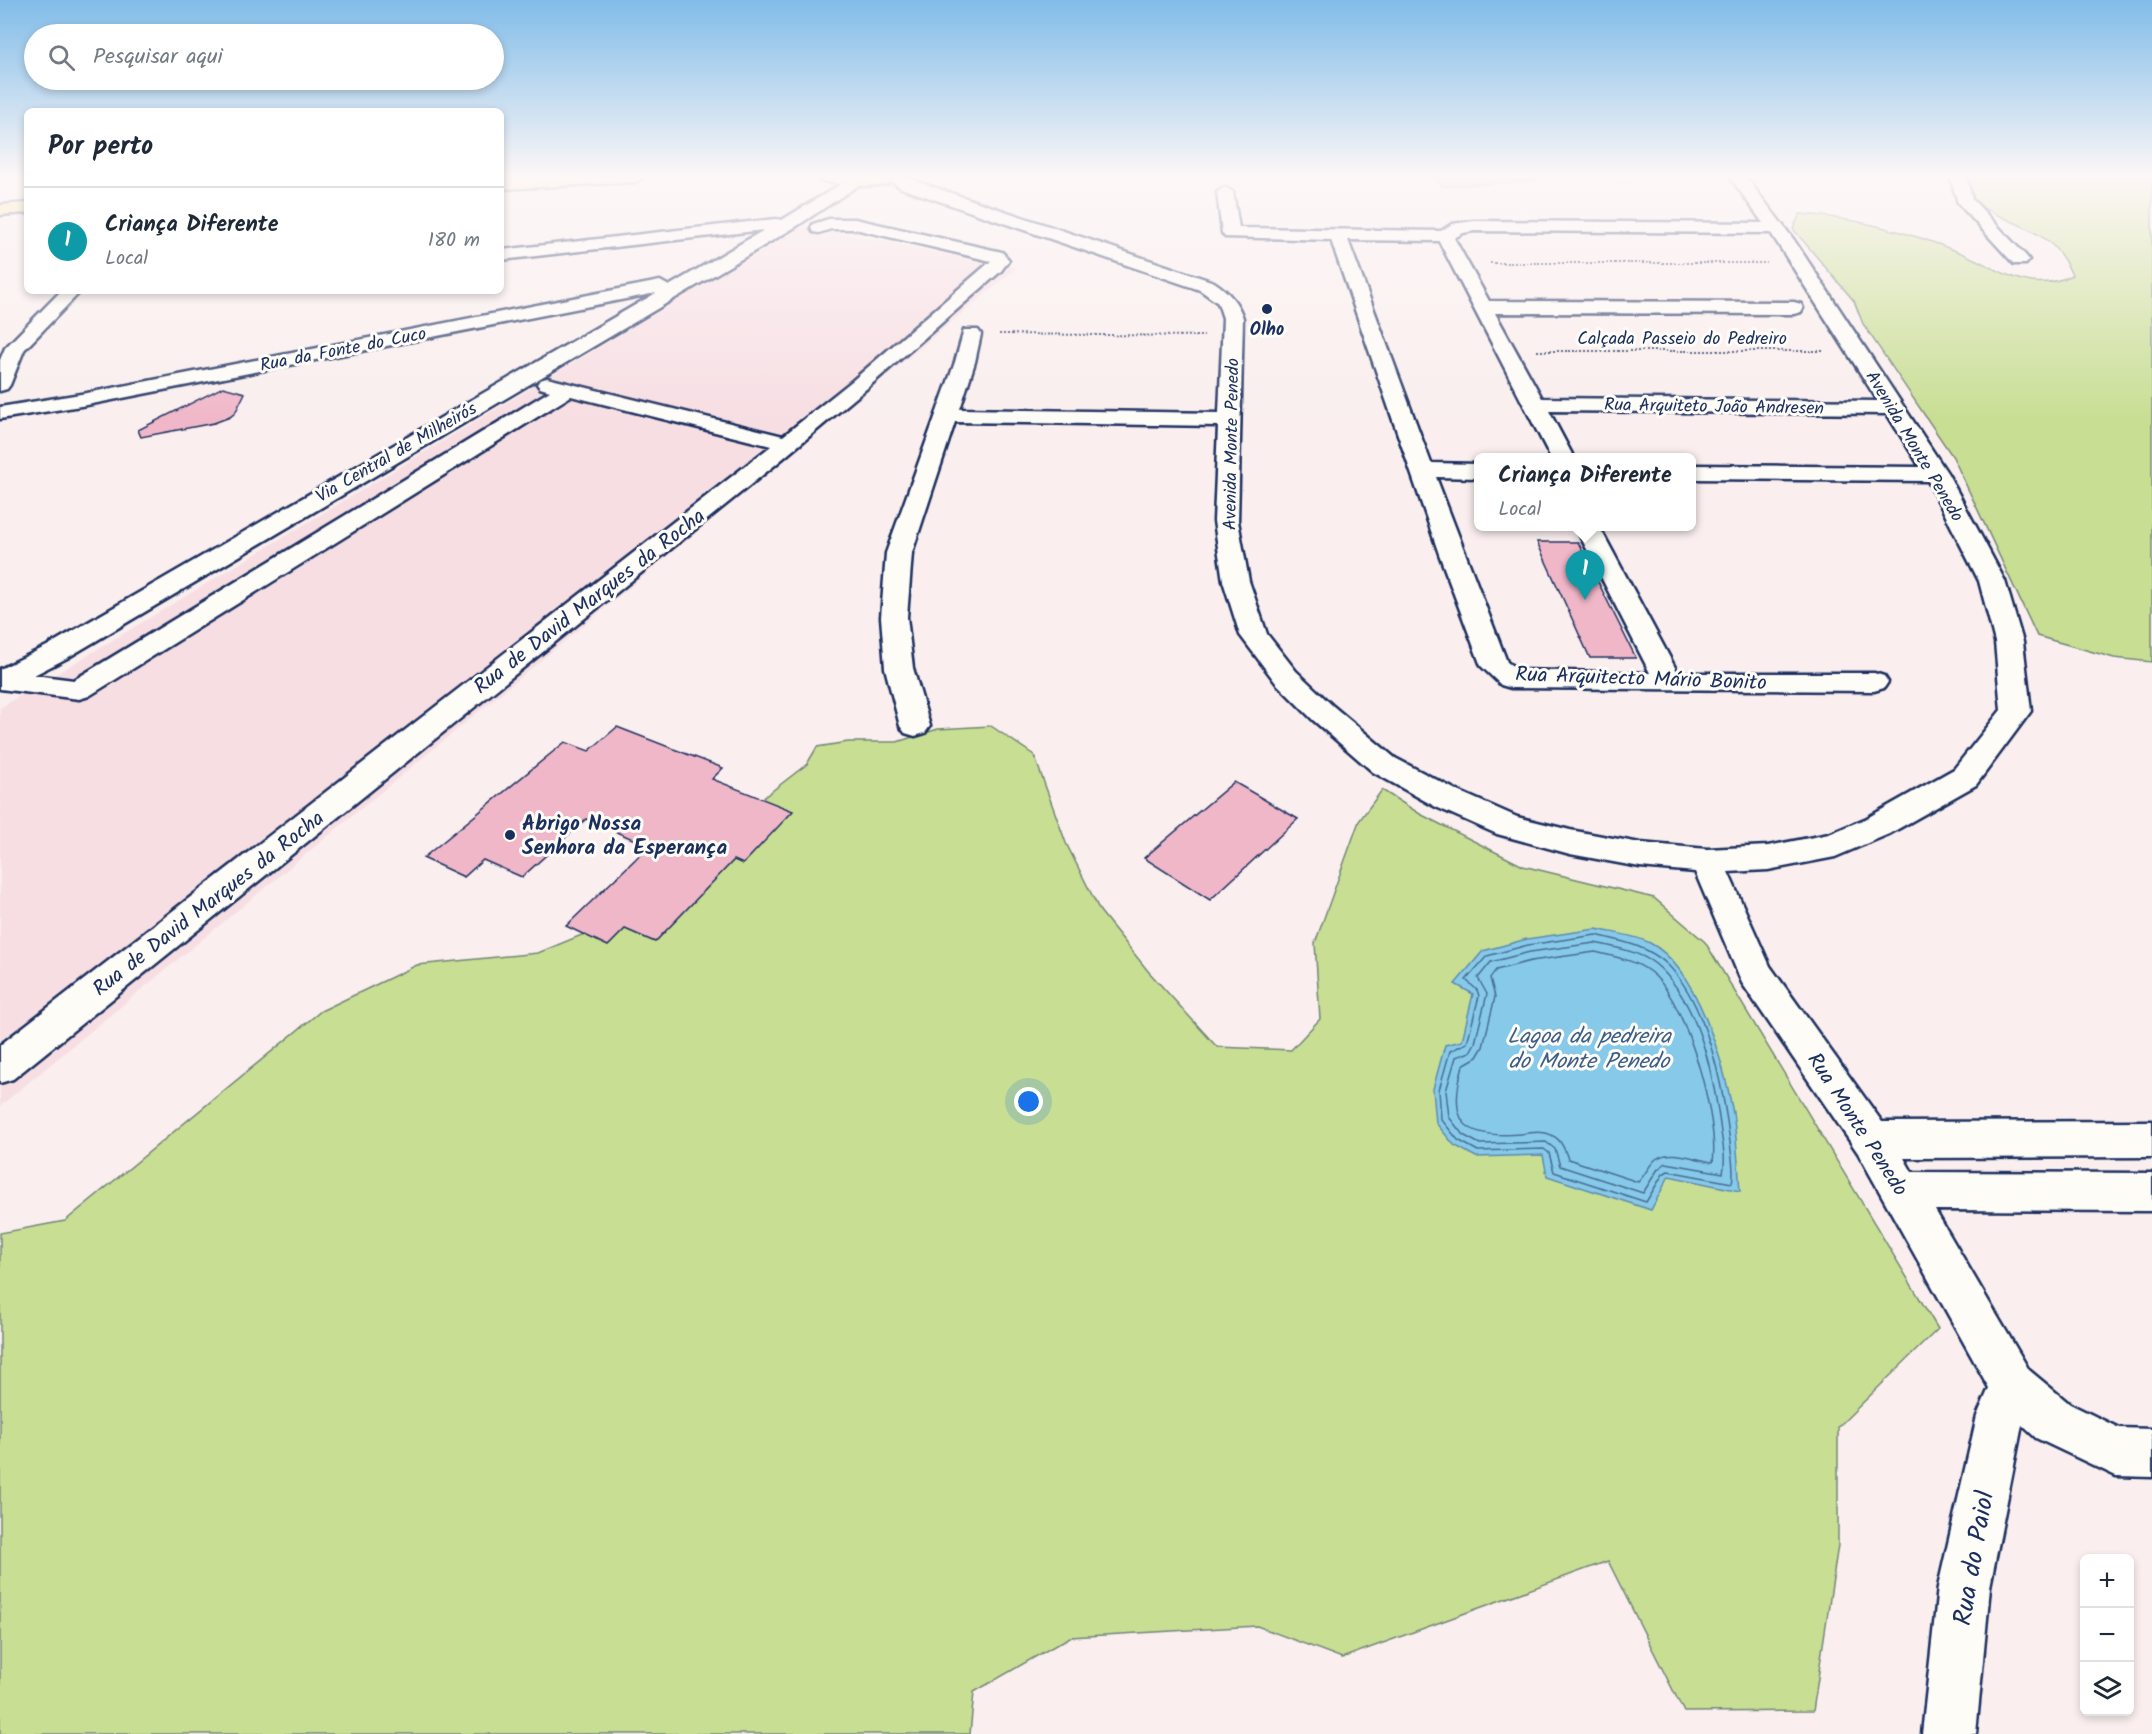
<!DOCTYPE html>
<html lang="pt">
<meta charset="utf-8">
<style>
:root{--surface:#fff;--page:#f6f6f7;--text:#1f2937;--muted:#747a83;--line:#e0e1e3;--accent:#1b2f5e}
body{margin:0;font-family:Kalam,sans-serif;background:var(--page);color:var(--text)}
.controls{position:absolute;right:18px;bottom:18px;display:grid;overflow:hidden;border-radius:9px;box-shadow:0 3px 9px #0003}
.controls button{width:54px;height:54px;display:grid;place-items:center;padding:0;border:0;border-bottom:2px solid var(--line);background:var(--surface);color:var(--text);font:30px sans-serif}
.you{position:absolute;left:1029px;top:1102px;width:21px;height:21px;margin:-15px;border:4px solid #fff;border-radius:50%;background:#1a73e8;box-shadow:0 0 0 9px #1a73e833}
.badge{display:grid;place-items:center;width:39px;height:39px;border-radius:50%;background:var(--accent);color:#fff;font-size:20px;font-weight:700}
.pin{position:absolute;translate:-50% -50px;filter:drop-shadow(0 2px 3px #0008)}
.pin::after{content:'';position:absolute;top:32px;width:21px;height:18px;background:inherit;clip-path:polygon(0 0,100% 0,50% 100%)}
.popup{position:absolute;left:1474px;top:453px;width:222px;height:78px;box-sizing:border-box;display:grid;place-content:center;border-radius:9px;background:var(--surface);filter:drop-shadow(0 2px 4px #0005);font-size:20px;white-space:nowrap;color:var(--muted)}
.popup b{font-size:22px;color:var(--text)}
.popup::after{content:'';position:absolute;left:50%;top:100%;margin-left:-12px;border:12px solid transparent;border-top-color:var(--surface)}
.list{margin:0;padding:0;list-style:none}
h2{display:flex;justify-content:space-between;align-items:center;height:78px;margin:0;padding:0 24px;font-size:26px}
h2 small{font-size:20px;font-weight:400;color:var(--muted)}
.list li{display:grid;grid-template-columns:39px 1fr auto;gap:18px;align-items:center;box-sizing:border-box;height:108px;padding:0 24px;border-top:2px solid var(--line)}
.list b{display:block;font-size:22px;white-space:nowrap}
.list p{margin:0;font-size:20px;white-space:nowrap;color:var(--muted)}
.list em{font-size:20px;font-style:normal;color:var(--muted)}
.icon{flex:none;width:33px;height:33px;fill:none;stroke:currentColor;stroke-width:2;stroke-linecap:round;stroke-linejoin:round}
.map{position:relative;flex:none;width:2152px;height:1734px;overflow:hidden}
.search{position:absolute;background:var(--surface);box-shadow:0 3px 9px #0003;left:24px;top:24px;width:480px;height:66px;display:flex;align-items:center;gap:15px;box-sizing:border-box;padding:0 21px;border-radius:33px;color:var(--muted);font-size:22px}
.panel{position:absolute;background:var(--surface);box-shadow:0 3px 9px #0003;left:24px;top:108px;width:480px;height:186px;border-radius:9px}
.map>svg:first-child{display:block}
</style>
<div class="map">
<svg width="2152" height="1734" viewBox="0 0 2152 1734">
<rect width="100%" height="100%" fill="#faeeee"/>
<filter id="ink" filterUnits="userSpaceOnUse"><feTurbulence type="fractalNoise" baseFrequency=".0167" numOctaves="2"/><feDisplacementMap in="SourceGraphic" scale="12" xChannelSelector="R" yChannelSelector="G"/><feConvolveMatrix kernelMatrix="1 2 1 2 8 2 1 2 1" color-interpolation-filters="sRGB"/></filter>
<g filter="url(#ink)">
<path fill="#f7dee3" d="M1426,177H1647L1650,180H1629L1633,186L1607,185L1591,180L1446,189Z
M801,225L1017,268L0,1106V708Z"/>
<path fill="#c8de93" stroke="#728678" stroke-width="1.5" d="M1433,177H1535L1539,180L1443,186Z
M1951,177H2152V662L2114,658L2037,636L1953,457L1863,324L1854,301L1793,229L1800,214C1850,217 1910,232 1956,251C1981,260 2005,278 2032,282C2047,284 2060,281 2072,275C2067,264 2060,252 2051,244C2022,218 1969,214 1951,177Z
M991,726L1034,755L1066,843L1100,911L1148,971L1217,1047L1291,1050L1320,1019L1315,943L1359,821L1382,790L1420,814L1523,866L1654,898L1705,942L1938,1329L1838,1427V1545L1813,1711L1684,1712L1608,1561L1342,1658L1257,1626L1070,1637L974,1692L970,1734H0V1233L65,1221L321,1011L417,965L538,953L713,881L763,798L807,764L817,747L848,742H897L938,729Z"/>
<path fill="#87c9e8" stroke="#5c8bb1" stroke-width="1.5" d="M1596,929C1613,933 1635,935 1650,943C1697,967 1724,1064 1733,1113C1737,1139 1738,1166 1740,1191L1669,1176L1651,1210L1547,1176L1543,1155L1476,1157L1454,1145L1436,1123L1433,1089L1445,1045L1462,1041L1473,994L1455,984L1483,951L1527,939Z"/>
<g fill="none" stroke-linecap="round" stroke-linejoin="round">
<path stroke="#466d95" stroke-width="1.5" d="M1596,935C1621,941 1649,946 1668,965C1708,1006 1723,1087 1730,1142C1731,1155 1735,1170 1732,1183L1668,1171L1663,1174L1646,1202L1554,1172L1549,1153L1544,1149L1478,1151L1458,1140L1441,1119L1439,1090L1450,1051L1467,1043L1479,996L1477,990L1466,980L1487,956L1528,945Z
M1595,943C1618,948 1645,952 1662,970C1701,1010 1714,1078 1721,1132C1723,1145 1726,1160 1723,1173L1666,1163L1658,1169L1643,1193L1560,1166L1555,1149L1546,1142L1480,1144L1463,1135L1449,1117L1446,1091L1456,1057L1470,1052L1475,1043L1487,994L1478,978L1491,962L1530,952Z
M1595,952C1616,957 1638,960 1655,976C1687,1006 1719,1119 1713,1162C1696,1160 1671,1148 1656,1159C1648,1166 1645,1176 1638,1182L1568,1159C1565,1151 1562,1140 1553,1136C1544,1130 1532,1133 1521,1134C1463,1139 1447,1123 1463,1065L1477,1057L1483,1047L1495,997L1490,978L1496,970L1531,961Z"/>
</g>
<path fill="#f0b7c9" stroke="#1b2f5e" stroke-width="1.5" d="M223,387L245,393L235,413L230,417L214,423L141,437L138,430Z
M1537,542H1578L1636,658H1590Z
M617,727L723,768L712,779L793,811L743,864L734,860L655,942L625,929L608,946L566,926L649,846L586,819L522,877L483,860L464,877L423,858L565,742L589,751Z
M1234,782L1298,819L1210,900L1144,858Z"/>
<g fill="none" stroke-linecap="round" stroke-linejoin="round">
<g stroke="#1b2f5e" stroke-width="5">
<path id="minor" d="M853,177L859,179L861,182L859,185L797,226L67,658L34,675L74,680L550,391L540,388L537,384L540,380L547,378L783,436L852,381L991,261L855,229H831L819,233L813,232L811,228L813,224L829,219H855L1002,252L1009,260L1001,271L866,389L775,465L13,1079L0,1083V1045L771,446L571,396L89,696L79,699L0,689V669L47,646L656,293L87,405L0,419V407L87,393L660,281L669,286L764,230L501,260V250L776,219L782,220Z
M885,177H904L1214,282C1228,291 1238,302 1243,318L1238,521L1249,581L1267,634L1296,671L1333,706L1395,758L1458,791L1517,817L1570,830L1640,843L1707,849L1768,846L1829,834L1867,818L1954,769L2001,710L1995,642L1979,581L1928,481L1692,479V465L1920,467L1887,414L1549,411L1574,458H1551L1439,241L1348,240L1431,463L1478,464V478L1436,477L1507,662L1518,670L1650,673L1575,526H1599L1678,673H1874L1884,676L1888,682L1884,688L1874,691L1511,688L1501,685L1481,666L1439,554L1331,240L1225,237L1222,233L1217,192L1225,187L1233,192L1239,228L1441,231L1452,224L1474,221L1763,223L1730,177H1746L1794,240L1948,474L2005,581L2023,642L2031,711L1976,785L1889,834L1835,857L1768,870L1728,872L1770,966L1882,1122L2152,1121V1157L1904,1158L1912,1172L2152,1173V1211L1935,1210L2029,1370L2070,1404L2119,1428L2152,1429V1477L2116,1476L2036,1438L2022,1425L1990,1587L1976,1734H1922L1938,1587L1977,1416L1989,1388L1858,1153L1742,983L1695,872L1640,867L1570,854L1497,834L1436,807L1373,772L1313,720L1276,683L1240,635L1223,581L1214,521L1218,426L955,422L912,553L907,617L913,668L930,726L925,733L915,736L905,733L900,726L885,668L881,617L886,553L955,362L964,330H978L981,334L975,362L960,409L1219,413L1223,318L1218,303L1200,290L901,188ZM1474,231L1771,233L1878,401L1542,398L1495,313L1794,314L1801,312L1803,308L1801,304L1794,302L1489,301L1454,238L1463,233Z
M1950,177H1966L1972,199L2026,256L2029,260L2026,264H2014L1958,203Z
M61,291H81L24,350L10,385L7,389L0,391V360L5,348Z"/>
</g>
<g stroke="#1b2f5e" stroke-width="5">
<path id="major" d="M547,177H643L635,182L501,189V179Z
M817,177H900C888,191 837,185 819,180Z
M27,203V213L0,215V205Z"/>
</g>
<path stroke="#1b2f5e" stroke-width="2" stroke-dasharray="2 2" stroke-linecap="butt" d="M1490,263H1767
M999,334L1204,336
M1537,351H1824"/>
<use href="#minor" fill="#fdfcf7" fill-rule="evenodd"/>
<use href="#major" fill="#fde080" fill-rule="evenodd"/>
</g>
</g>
<linearGradient id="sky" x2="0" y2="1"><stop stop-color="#81bce8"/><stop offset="0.42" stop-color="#fdf7f7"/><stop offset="1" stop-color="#fdf7f7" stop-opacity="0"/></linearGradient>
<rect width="2152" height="420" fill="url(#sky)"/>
<g fill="#1b2f5e" stroke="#fdfcf7" stroke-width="2">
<circle cx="1267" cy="309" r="6"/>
<circle cx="510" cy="835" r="6"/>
</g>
<g text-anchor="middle" stroke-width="6" stroke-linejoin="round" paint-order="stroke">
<g font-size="18" font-weight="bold" fill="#1b2f5e" stroke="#fdfcf7">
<text x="1267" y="335">Olho</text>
</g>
<g font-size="18" fill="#1b2f5e" stroke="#fdfcf7">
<text x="1682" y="344">Calçada Passeio do Pedreiro</text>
<text transform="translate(343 349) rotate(-11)" y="6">Rua da Fonte do Cuco</text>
<text transform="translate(1714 406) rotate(1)" y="6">Rua Arquiteto João Andresen</text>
<text transform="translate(1231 444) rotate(-89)" y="6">Avenida Monte Penedo</text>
<text transform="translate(1915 446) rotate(59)" y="6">Avenida Monte Penedo</text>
<text transform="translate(396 452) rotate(-30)" y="6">Via Central de Milheirós</text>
</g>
<g font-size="21" fill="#1b2f5e" stroke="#fdfcf7">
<text transform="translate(589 601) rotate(-38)" y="7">Rua de David Marques da Rocha</text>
<text transform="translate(1641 678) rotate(2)" y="7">Rua Arquitecto Mário Bonito</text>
<text transform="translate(208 903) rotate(-38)" y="7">Rua de David Marques da Rocha</text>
<text transform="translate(1858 1124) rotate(57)" y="7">Rua Monte Penedo</text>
</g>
<g font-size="21" font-weight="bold" fill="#1b2f5e" stroke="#fdfcf7" text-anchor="start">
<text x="522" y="830">Abrigo Nossa<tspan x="522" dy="24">Senhora da Esperança</tspan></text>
</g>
<g font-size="22" font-style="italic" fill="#3b5d87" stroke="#fdfcf7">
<text x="1589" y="1043">Lagoa da pedreira<tspan x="1589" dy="25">do Monte Penedo</tspan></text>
</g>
<g font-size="26" fill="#1b2f5e" stroke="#fdfcf7">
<text transform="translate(1973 1558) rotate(-80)" y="9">Rua do Paiol</text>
</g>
</g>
</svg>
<div class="controls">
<button>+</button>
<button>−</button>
<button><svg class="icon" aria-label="layers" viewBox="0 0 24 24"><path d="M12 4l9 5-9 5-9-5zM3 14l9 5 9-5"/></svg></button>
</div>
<div class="you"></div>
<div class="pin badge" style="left:1585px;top:600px;background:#0f9aa8">1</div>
<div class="popup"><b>Criança Diferente</b>Local</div>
<div class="search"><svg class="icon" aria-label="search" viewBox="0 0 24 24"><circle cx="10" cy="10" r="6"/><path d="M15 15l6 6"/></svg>Pesquisar aqui</div>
<section class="panel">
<h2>Por perto<small></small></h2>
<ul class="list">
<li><span class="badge" style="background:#0f9aa8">1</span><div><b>Criança Diferente</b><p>Local</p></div><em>180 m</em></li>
</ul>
</section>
</div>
